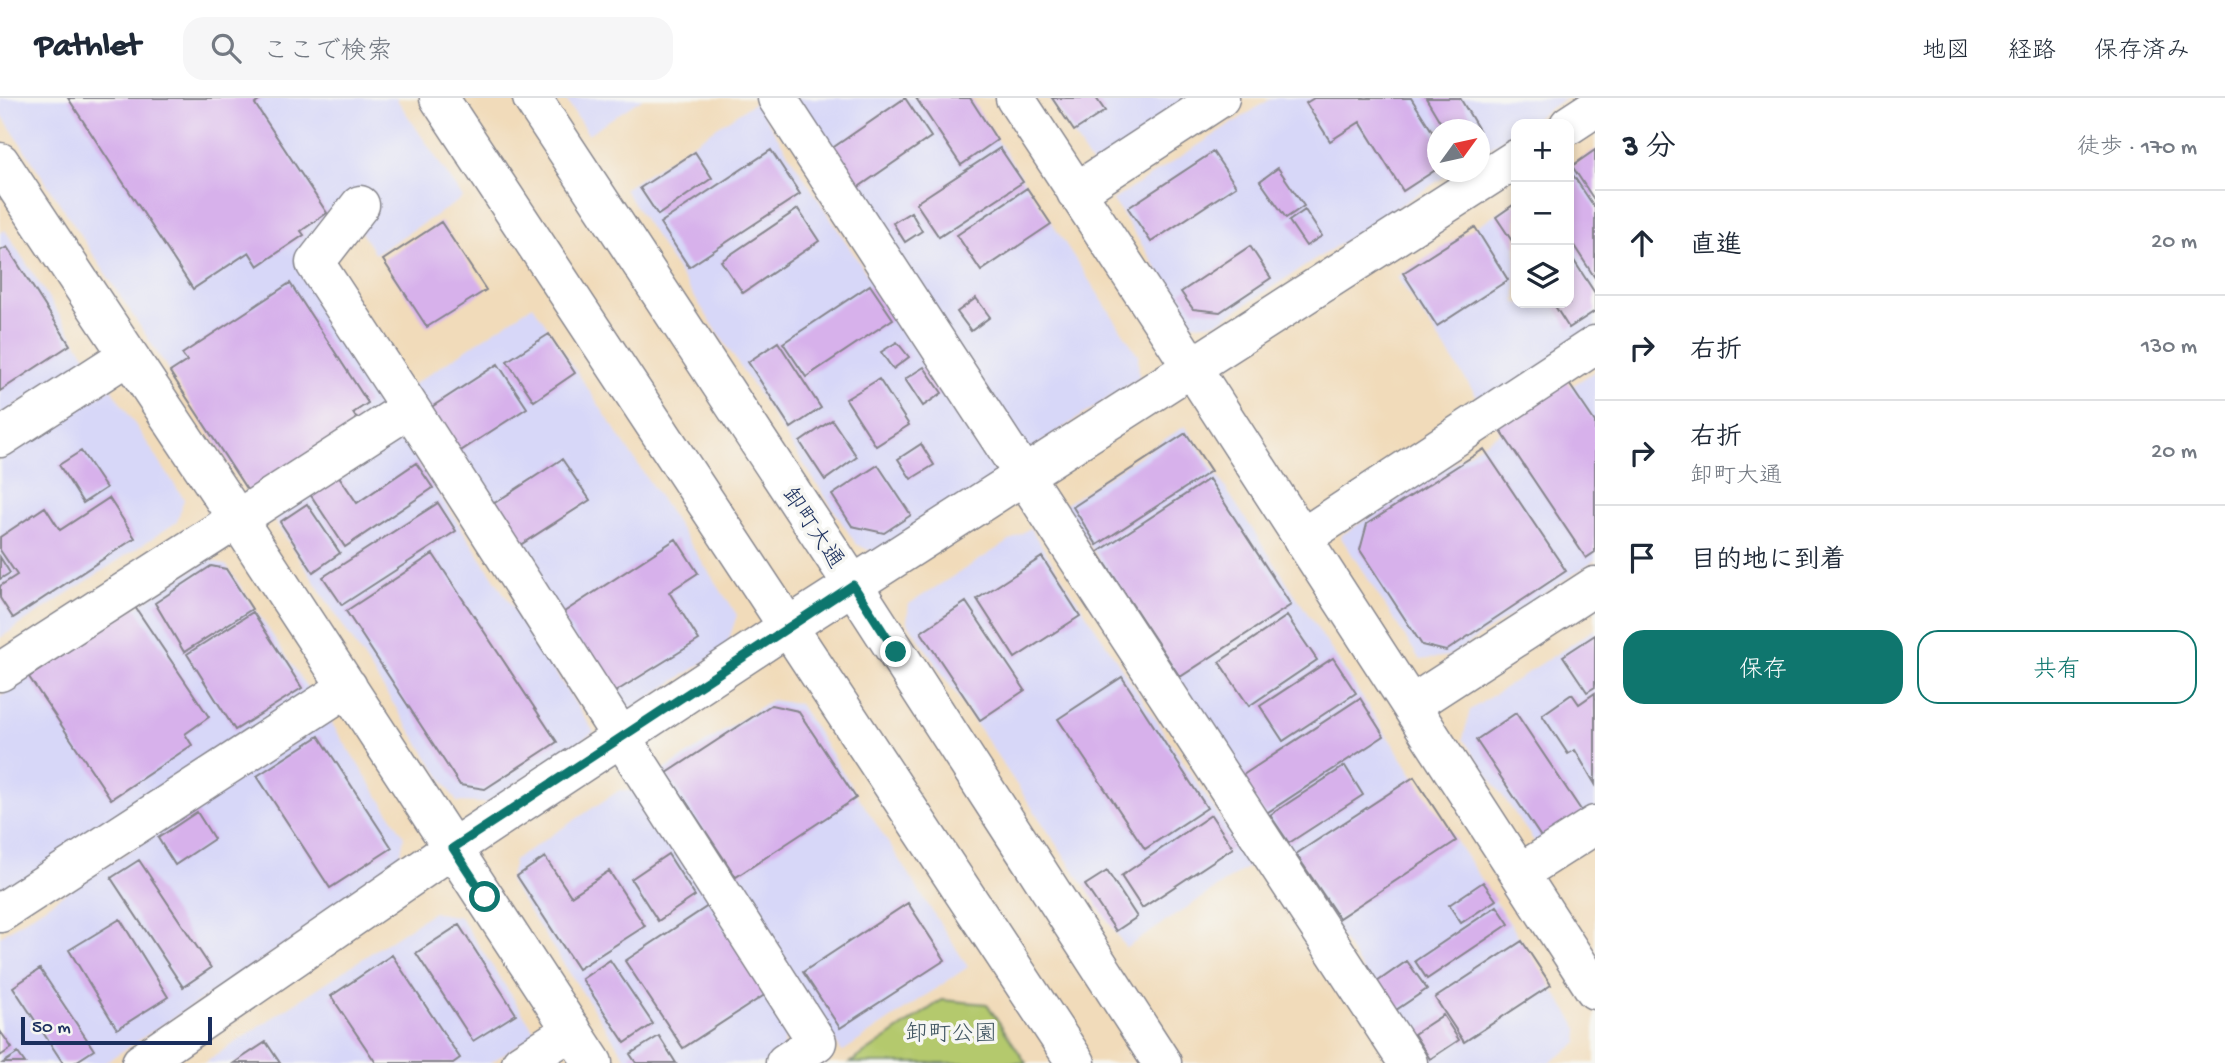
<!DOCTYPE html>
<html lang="ja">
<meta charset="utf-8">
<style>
:root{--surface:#fff;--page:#f6f6f7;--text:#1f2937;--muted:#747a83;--line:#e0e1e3;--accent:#0f766e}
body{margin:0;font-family:"Gochi Hand","Klee One",sans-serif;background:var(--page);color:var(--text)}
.controls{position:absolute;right:21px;top:21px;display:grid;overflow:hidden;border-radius:14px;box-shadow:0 4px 10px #0003}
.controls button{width:63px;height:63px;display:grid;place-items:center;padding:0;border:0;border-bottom:2px solid var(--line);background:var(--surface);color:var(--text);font:35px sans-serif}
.compass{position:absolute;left:1427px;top:21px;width:63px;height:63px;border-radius:50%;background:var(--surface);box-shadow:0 4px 10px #0003;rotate:57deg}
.scale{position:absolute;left:21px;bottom:18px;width:191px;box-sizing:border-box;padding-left:7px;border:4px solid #1b2f5e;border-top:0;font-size:19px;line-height:24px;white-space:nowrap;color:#1b2f5e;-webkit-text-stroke:5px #f6f6f2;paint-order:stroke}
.stop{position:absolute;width:21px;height:21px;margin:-16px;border:5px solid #0f766e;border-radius:50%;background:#fff}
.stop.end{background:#0f766e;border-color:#fff;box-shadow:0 2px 7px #0008}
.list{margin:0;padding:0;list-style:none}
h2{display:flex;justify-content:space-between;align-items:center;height:91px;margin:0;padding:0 28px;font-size:30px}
h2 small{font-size:23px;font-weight:400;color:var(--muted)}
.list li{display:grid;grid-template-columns:46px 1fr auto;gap:21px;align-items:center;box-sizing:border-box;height:105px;padding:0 28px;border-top:2px solid var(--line)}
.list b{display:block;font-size:26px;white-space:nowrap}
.list p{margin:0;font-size:23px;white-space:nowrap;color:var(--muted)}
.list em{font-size:23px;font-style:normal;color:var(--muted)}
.actions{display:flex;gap:14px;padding:21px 28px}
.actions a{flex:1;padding:16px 0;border:2px solid var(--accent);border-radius:21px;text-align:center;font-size:24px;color:var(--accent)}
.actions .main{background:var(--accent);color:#fff}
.icon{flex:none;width:38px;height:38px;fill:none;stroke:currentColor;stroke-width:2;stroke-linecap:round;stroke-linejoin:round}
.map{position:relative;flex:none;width:1595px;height:965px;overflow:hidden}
header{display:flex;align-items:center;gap:42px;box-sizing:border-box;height:98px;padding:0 35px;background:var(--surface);border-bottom:2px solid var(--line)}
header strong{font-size:33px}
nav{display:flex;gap:38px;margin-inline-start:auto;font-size:24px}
.search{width:490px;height:63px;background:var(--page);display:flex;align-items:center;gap:18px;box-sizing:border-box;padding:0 24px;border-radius:21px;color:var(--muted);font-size:26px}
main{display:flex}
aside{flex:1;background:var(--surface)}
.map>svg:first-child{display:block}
</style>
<header>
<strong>Pathlet</strong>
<div class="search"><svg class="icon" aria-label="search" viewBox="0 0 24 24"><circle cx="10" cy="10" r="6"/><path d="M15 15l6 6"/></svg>ここで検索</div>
<nav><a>地図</a><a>経路</a><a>保存済み</a></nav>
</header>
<main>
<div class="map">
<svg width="1595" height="965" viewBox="0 0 1595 965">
<rect width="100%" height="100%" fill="#f6f6f2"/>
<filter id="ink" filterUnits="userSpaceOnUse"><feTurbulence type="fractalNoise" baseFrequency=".0143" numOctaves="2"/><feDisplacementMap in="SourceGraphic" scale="14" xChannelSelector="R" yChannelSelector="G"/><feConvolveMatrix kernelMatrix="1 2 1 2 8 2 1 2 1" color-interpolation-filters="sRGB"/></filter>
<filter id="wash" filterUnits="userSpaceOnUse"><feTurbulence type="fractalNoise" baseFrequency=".00686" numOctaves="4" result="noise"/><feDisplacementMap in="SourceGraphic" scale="28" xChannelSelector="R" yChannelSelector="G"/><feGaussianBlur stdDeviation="1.57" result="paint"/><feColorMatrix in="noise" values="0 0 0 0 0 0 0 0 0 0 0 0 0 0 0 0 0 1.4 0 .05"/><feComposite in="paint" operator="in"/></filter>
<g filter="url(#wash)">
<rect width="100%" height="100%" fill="#f1dbba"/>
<path fill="#d7d7f8" d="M0,0H396L463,100L375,156L347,112L297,164L390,311L253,401L0,14Z
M565,0H643L588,36Z
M790,0H970L1138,257L1139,280L1025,355Z
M1049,0H1209L1096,73Z
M1272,0H1566L1526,26H1516V32L1480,56L1479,32H1437V74H1452L1218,224L1193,226L1113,102Z
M755,4L998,378L881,458L856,446L624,91Z
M1595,53V237L1484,309L1397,179L1516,103V205H1569V70Z
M5,132L89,263L0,317V135Z
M533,207L737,517L726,550L622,617L408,290Z
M1595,273V462L1449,558L1420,562L1340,438Z
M111,290L184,401L177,424L0,540V361Z
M1185,328L1579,931L1578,945L1549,965H1422L1064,407Z
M385,341L406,345L594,634L486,705L457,704L271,417Z
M1030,430L1251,767L1126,850L907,523L909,506Z
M209,461L227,468L312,597L0,798V598Z
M1595,531V717L1541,753L1463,641L1470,612Z
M771,602L799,606L968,869L842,954L660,675Z
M329,621L404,738L398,773L104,965H0V838Z
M620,692L639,694L790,922L781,956L768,965H629L509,783L514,762Z
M433,814L460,819L536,935L490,965H204Z"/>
<path fill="#b4c96d" stroke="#687c66" stroke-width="2" d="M942,902L987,906L1026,965H850Z"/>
<g id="blocks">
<path fill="#d7b1eb" d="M68,0H263L255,6L327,115L301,133L304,137L258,168L249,154L193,191Z
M905,0L931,39L857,90L831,51Z
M916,0H970L997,42L961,67Z
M1052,0H1096L1105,13L1074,33Z
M1314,0H1411L1437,41V71L1403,93L1360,24L1330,43L1306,5Z
M1426,0H1460L1479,32H1445Z
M1000,50L1023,84L939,139L916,105Z
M771,52L800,96L689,169L660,125Z
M1595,52V103L1572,68Z
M695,54L712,80L658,117L640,90Z
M1213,54L1236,88L1151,144L1128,110Z
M1278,70L1304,108L1286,120L1260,83Z
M1569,71L1595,110V180L1569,140Z
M1027,90L1051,126L981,173L957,137Z
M1516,105V149L1496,119Z
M798,111L819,143L743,195L721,163Z
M1305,112L1322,138L1306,148L1289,123Z
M911,114L922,133L905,144L893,125Z
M441,124L486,192L427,229L383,162Z
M1475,129L1508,182L1437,228L1403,175Z
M1250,148L1271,180L1220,214L1193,211L1181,194Z
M7,149L70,247L0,293V153Z
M1569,155L1595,195V213L1569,230L1553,205H1569Z
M290,185L368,305L353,315L360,326L251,398L170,274L187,263L182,256Z
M870,187L893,221L806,279L783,245Z
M976,200L990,219L971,233L957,214Z
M549,236L575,275L534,303L507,263Z
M778,244L821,310L791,330L748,264Z
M897,244L909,259L893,271L881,254Z
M498,266L527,310L459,354L430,310Z
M1557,268L1595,324V454L1586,460L1488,314Z
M924,269L942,295L923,308L905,281Z
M879,281L909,327L876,348L846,301Z
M832,322L857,359L825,382L800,344Z
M1186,335L1211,373L1097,447L1073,409Z
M921,346L934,367L911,381L898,361Z
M1484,351L1566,473L1446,553L1422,547L1360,452L1367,426Z
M81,353L106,390L83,405L59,367Z
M562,361L590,402L517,449L490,408Z
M416,365L433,390L345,449L310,396L338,377L357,405Z
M878,367L911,417L884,435L852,428L832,397Z
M1209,381L1291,507L1180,579L1098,454Z
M109,400L135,440L13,520L0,500V488L17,477L0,452V439L45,409L60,432Z
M438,405L456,433L342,507L323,479Z
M307,406L340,455L313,474L280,424Z
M676,441L698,475L669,494L699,542L615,594L561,516Z
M433,456L557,644L485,691L460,687L346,513Z
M0,459L10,475L0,481Z
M1042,459L1080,518L1015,560L977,501Z
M211,468L226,471L252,511L184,554L155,505Z
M966,504L1025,592L980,622L921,534Z
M135,509L209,619L185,636L192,647L111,701L29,579Z
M253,514L302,590L235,632L187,556Z
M1287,518L1317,562L1249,608L1219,564Z
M1595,537V589L1587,594L1563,558Z
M1333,560L1356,595L1283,643L1260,608Z
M1122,579L1207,710L1145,751L1058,621Z
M1595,595V686L1575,652L1568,656L1542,617L1572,596L1579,606Z
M1360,600L1384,638L1265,716L1240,679Z
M771,607L798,613L856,700L736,779L667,675Z
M1516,615L1583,715L1543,742L1476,642Z
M319,638L392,750L330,790L257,678Z
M1345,668L1363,697L1289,745L1270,717Z
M1414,679L1456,743L1339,820L1296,756Z
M197,714L214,741L175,767L158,740Z
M1211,717L1233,750L1142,810L1121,778Z
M668,756L695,798L658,823L631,781Z
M545,759L571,798L609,773L645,828L578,871L517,778Z
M139,762L211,870L183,889L111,780Z
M1107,773L1137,819L1116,833L1085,787Z
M1483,784L1496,802L1461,825L1449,807Z
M908,805L945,862L840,930L803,874Z
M708,808L766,896L683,950L625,863Z
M1497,808L1509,826L1427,881L1415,863Z
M120,821L168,899L117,931L69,852Z
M459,827L516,916L473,943L416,855Z
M1522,843L1551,887L1464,944L1435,900Z
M392,857L460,960L453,965H376L331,898Z
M610,862L653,926L625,945L582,881Z
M1407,863L1427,891L1396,912L1377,884Z
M40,871L94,952L74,965H63L13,889Z
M1443,917L1459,942L1430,961L1414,936Z
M0,933L12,950L0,958Z
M659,938L676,965H636L630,956Z
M266,944L280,965H234Z
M18,955L25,965H3Z"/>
</g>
</g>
<g filter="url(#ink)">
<use href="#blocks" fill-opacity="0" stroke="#86858c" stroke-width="2"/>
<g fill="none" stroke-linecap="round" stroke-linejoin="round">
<g stroke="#86858c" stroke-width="41">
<path id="minor" d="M439,0L1076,965
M532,0L853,487L1162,965
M777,0L1408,965
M1015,0L1176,245L1595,892
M1569,27L1595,10
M0,64L238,422L593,965
M1076,94L1220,0
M360,107L315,165L410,310
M0,340L127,258
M1302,440L1595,247
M0,574L410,310L817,944L785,965
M1411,607L1595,488
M1520,775L1595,727
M0,815L348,589
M141,965L453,750L789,528L1516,61
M521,965L572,932"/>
</g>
<use href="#minor" stroke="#fff" stroke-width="38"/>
</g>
</g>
<g fill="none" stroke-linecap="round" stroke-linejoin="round" filter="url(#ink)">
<path stroke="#0f766e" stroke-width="9" d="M485,799L453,750L853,487L896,554"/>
</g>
<g text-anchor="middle" stroke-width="7" stroke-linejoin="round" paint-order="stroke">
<g font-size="23" fill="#1b2f5e" stroke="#f6f6f2">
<text transform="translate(814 429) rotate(56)" y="8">卸町大通</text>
</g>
<g font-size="23" fill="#415662" stroke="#f6f6f2">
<text x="951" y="942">卸町公園</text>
</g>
</g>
</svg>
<div class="controls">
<button>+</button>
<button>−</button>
<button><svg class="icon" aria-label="layers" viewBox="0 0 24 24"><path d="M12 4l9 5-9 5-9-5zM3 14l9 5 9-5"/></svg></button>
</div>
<svg class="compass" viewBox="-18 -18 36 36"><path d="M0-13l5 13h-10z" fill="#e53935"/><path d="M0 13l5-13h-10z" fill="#747a83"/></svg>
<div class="scale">50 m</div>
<div class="stop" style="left:485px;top:799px"></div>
<div class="stop end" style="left:896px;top:554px"></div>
</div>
<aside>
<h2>3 分<small>徒歩 · 170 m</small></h2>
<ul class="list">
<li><svg class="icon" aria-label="ahead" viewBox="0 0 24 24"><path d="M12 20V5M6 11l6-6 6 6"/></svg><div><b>直進</b></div><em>20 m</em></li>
<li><svg class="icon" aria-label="right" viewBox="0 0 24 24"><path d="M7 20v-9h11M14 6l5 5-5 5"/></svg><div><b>右折</b></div><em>130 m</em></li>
<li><svg class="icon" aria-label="right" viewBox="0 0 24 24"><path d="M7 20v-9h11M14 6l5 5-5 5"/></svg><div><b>右折</b><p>卸町大通</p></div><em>20 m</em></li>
<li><svg class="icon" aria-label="arrive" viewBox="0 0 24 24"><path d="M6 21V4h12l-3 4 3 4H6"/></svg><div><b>目的地に到着</b></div></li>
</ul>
<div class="actions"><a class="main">保存</a><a>共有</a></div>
</aside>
</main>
